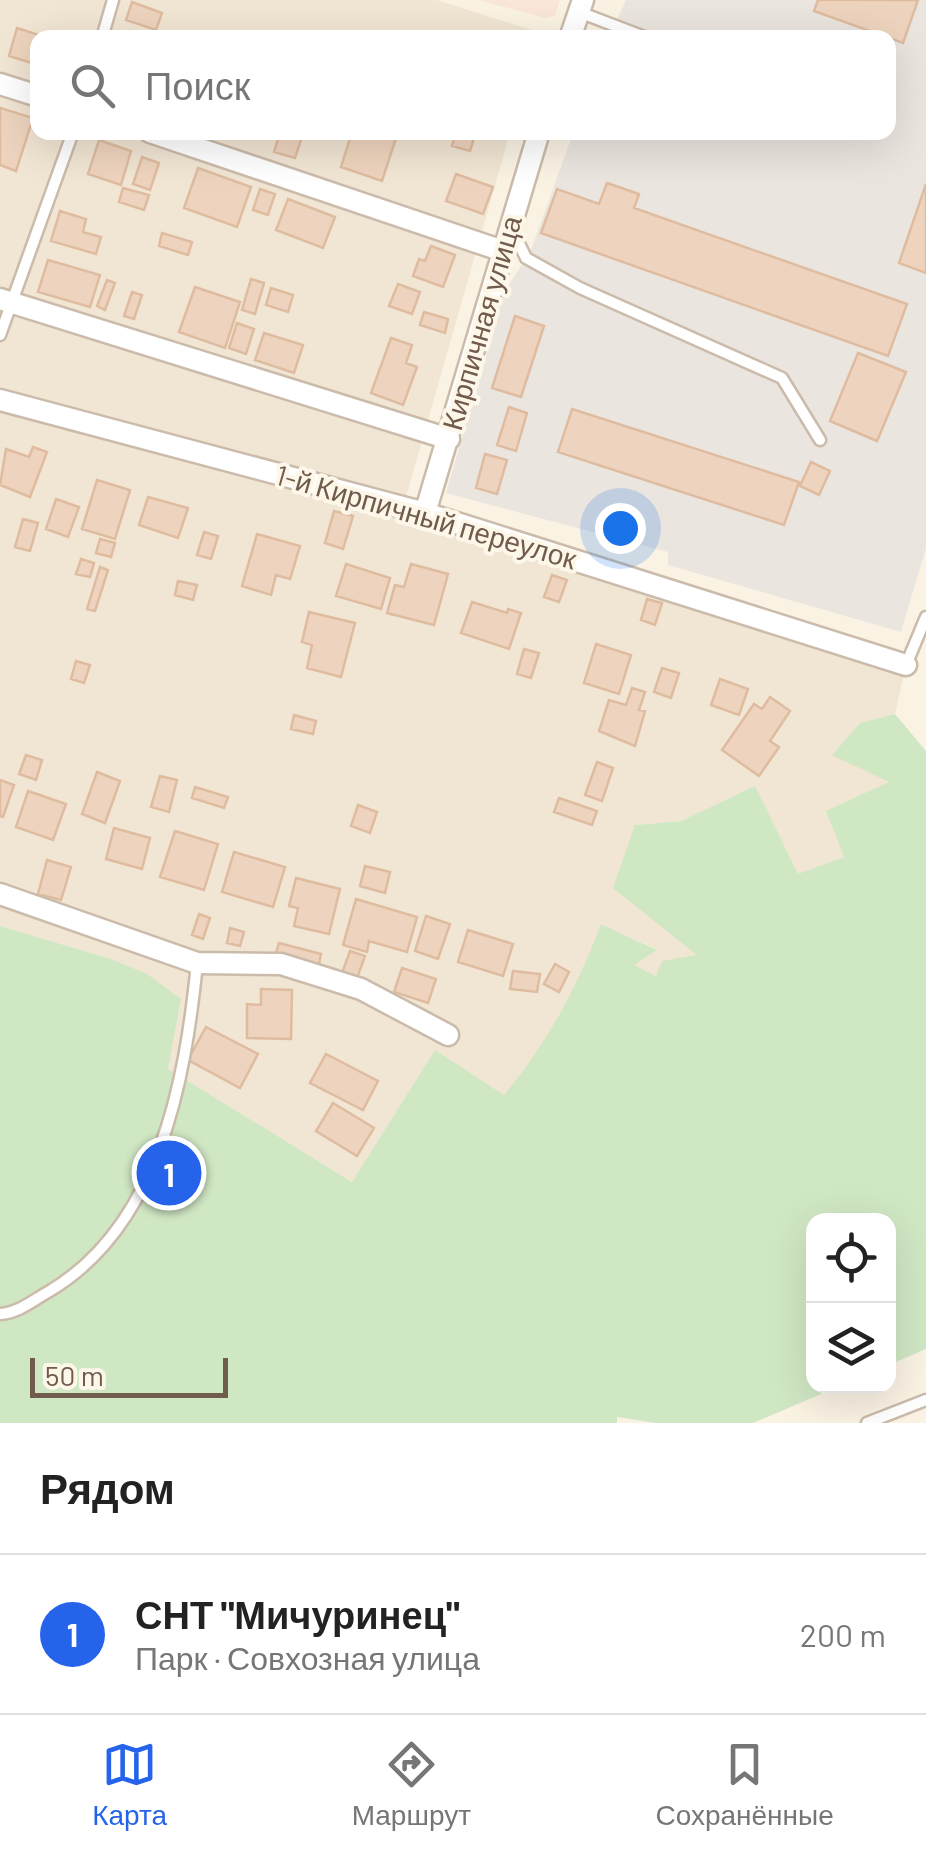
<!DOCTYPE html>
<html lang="ru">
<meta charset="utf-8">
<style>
:root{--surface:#fff;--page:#f6f6f6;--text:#222;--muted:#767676;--line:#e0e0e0;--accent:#2563eb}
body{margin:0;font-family:Barlow,sans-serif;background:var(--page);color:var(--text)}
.controls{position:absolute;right:30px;bottom:30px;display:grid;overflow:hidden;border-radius:20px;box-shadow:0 10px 40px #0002}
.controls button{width:90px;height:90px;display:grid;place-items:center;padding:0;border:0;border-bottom:2px solid var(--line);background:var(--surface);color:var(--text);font:50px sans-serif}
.scale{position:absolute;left:30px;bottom:25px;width:198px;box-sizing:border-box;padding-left:10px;border:5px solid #715b4c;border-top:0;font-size:28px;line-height:35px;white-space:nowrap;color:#715b4c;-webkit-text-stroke:8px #fdf7ea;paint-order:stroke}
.you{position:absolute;left:620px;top:528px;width:35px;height:35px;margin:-25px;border:8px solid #fff;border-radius:50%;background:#1a73e8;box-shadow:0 0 0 15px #1a73e833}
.badge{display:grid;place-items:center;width:65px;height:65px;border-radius:50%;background:var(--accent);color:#fff;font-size:32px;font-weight:700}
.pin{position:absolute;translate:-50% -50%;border:5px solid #fff;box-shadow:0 2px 10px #0006}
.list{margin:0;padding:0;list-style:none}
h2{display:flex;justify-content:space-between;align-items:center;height:130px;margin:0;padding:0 40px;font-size:42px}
h2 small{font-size:32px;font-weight:400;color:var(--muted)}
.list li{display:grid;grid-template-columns:65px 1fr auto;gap:30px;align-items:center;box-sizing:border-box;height:160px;padding:0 40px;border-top:2px solid var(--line)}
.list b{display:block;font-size:38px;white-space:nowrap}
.list p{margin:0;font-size:32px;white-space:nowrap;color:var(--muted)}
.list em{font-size:32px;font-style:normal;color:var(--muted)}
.icon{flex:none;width:55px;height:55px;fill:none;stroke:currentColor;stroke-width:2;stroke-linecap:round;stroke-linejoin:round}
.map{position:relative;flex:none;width:926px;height:1423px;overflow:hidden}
.search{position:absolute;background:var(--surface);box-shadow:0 10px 40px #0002;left:30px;right:30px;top:30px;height:110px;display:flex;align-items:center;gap:25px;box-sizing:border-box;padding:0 35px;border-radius:20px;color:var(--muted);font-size:38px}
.sheet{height:290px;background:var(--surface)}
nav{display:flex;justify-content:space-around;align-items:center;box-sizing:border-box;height:140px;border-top:2px solid var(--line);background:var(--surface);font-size:28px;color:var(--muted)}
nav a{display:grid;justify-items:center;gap:5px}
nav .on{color:var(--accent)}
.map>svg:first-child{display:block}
</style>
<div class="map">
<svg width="926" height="1423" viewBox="0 0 926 1423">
<rect width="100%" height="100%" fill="#faf3e4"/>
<path fill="#f1e5d3" d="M0,0H437L538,32L537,38H38V132L510,133L400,518L906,665L895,714L860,723L833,754L890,782L845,857L798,875L755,786L681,821L635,825L699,955L656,976L633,965L656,949L601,924L584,970L536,1056L504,1095L435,1051L352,1182L167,1069L181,1000L108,958L0,926Z"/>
<path fill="#fae5d9" d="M478,0H560L555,16L545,18Z"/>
<path fill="#eae5de" d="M626,0H926V548L901,632L668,565V552L446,493L505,291L531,250L573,133L888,132V38L609,37Z"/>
<path fill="#d0e7c4" d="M895,714L926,751V1349L889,1365L888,1220H814V1386H840L753,1423H656L617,1417V1423H0V926L108,958L147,974L181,999L168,1069L352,1182L435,1050L504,1095C547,1043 578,986 601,924L657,950L634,965L656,976L662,961L697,955L613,888L635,825L681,821L755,786L798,874L844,857L826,811L889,782L832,755L860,723Z"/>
<path fill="#eed4be" stroke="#dfbca0" stroke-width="2.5" d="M818,0H918L903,43L814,11Z
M132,2L162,13L156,30L126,20Z
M17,28L48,38H38V65L9,56Z
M0,108L33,118L16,171L0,165Z
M280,132L302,137L295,158L274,152Z
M352,132H398L382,181L341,167Z
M456,132H476L470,151L452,146Z
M99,140L131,151L121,185L88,174Z
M142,157L159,163L150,190L133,184Z
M198,168L251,187L237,227L184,208Z
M456,174L493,187L483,214L446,201Z
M607,183L639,194L634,208L907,304L888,356L541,233L557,189L599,204Z
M926,184V273L899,263Z
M123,188L149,195L144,210L119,202Z
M260,189L275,194L268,215L253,210Z
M288,199L335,217L323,248L276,230Z
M60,211L86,219L83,232L101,237L96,254L51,241Z
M162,233L192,242L188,255L159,246Z
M431,246L455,255L443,287L413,276L419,259L425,261Z
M48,260L100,275L90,307L38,292Z
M251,279L264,283L255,314L242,310Z
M107,280L115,283L105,310L97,306Z
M398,284L420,292L412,314L389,306Z
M195,287L240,302L225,348L179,332Z
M271,288L293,295L288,312L266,305Z
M132,292L142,295L134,319L124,316Z
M424,312L448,319L445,333L420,325Z
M515,316L544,326L521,397L492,388Z
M237,323L254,329L246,354L229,348Z
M264,333L303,345L294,373L255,360Z
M391,338L412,345L406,363L417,367L403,405L371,393Z
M858,353L906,372L877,441L830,421Z
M509,407L527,413L516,451L497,445Z
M572,409L799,482L784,525L558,452Z
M33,447L47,452L30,497L0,485L6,449L29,457Z
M485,454L507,460L497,494L476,488Z
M811,462L830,471L819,495L800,486Z
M97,480L130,490L115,539L82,529Z
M148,497L188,508L178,538L139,525Z
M56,499L79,507L68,537L46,529Z
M334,511L353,516L343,549L325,543Z
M23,519L38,523L30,551L15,547Z
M204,532L218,536L211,559L197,555Z
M257,534L300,546L290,579L276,575L271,595L242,586Z
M100,539L115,543L111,557L96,553Z
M81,559L94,563L90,577L76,574Z
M346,564L390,578L381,609L336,596Z
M411,564L448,574L434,625L387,613L395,585L404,587Z
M100,567L108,570L95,611L87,609Z
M552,575L567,580L559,602L544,597Z
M178,581L197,585L193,600L175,595Z
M647,599L662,603L655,625L641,620Z
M472,602L507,613L508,609L521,613L509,649L461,633Z
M309,612L355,623L341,677L307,668L312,645L302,642Z
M596,644L631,655L619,694L584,683Z
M524,649L539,653L531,678L517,674Z
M76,661L90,665L84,683L71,679Z
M662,668L679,673L671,698L654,692Z
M720,679L748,689L739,715L711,705Z
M632,688L645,692L639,710L645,711L635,746L599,731L609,700L626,705Z
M770,697L790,711L770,741L779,747L759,776L722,750L754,704L762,709Z
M294,715L316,721L313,734L291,729Z
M26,755L42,760L36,780L19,774Z
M597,762L613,768L602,801L585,795Z
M97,772L120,781L105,823L82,814Z
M160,776L177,780L169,812L151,807Z
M0,780L14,785L3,817L0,816Z
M195,787L228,797L224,808L192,798Z
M28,791L66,804L53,840L16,827Z
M559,798L597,811L592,825L554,812Z
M358,805L377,812L370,833L351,826Z
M114,828L150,838L142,869L106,859Z
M175,831L218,844L204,890L160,877Z
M234,852L285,867L273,907L222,892Z
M47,860L71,867L61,900L38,894Z
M365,866L390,872L385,893L360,886Z
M296,878L340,889L329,934L294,926L298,908L289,906Z
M356,899L417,917L407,952L369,941L367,952L343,945Z
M199,914L210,918L203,939L192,935Z
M426,916L450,924L438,959L415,951Z
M230,928L244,932L240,946L227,943Z
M468,930L513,944L503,976L458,962Z
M279,943L321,954L319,964L276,953Z
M350,951L365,956L357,978L342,973Z
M555,964L569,972L559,992L544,984Z
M402,968L436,979L428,1003L394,992Z
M513,971L540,974L537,992L510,989Z
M261,989L292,990L291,1039L247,1038V1004L261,1005Z
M206,1027L258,1054L240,1088L188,1060Z
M326,1054L378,1081L363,1110L310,1083Z
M333,1103L374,1128L357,1156L316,1131Z"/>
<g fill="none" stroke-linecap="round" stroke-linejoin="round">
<g stroke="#cbbbab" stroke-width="15">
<path id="lane" d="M579,12L647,38
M102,38L113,0
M512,229L526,258L580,288L782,378L820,440
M0,335L73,132
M906,665L926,617
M0,1314C18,1313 32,1301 48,1292C159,1227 185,1083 197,963
M867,1423L926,1400"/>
</g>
<g stroke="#cbbbab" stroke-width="25">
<path id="street" d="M570,38L583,0
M0,84L38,96
M150,132L500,250
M0,299L449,439
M0,400L425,513L906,665
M425,513L539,132
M0,894L197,963L281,964L361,989L448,1035"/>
</g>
<use href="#lane" stroke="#fff" stroke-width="10"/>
<use href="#street" stroke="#fff" stroke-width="20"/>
</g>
<g text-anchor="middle" stroke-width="8" stroke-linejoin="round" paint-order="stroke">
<g font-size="28" fill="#715b4c" stroke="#fdf7ea">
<text transform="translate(482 323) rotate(-74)" y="10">Кирпичная улица</text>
<text transform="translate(426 517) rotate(16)" y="10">1-й Кирпичный переулок</text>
</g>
</g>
</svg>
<div class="controls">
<button><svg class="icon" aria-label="locate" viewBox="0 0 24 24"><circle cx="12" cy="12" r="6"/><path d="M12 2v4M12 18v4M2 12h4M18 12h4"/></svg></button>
<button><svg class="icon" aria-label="layers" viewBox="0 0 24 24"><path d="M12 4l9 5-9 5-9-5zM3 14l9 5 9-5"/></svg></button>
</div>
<div class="scale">50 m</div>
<div class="you"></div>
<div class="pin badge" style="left:169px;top:1173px">1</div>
<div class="search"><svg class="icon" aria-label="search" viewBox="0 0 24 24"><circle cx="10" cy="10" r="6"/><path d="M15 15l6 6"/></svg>Поиск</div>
</div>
<section class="sheet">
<h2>Рядом<small></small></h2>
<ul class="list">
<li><span class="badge">1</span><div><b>СНТ &quot;Мичуринец&quot;</b><p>Парк · Совхозная улица</p></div><em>200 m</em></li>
</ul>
</section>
<nav>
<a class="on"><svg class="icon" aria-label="map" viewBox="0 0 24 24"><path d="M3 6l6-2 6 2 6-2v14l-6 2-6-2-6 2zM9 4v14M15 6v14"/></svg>Карта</a>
<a><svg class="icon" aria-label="directions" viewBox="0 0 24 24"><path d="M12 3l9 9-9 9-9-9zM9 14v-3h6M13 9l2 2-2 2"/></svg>Маршрут</a>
<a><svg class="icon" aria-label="saved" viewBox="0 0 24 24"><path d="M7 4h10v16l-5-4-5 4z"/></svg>Сохранённые</a>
</nav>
